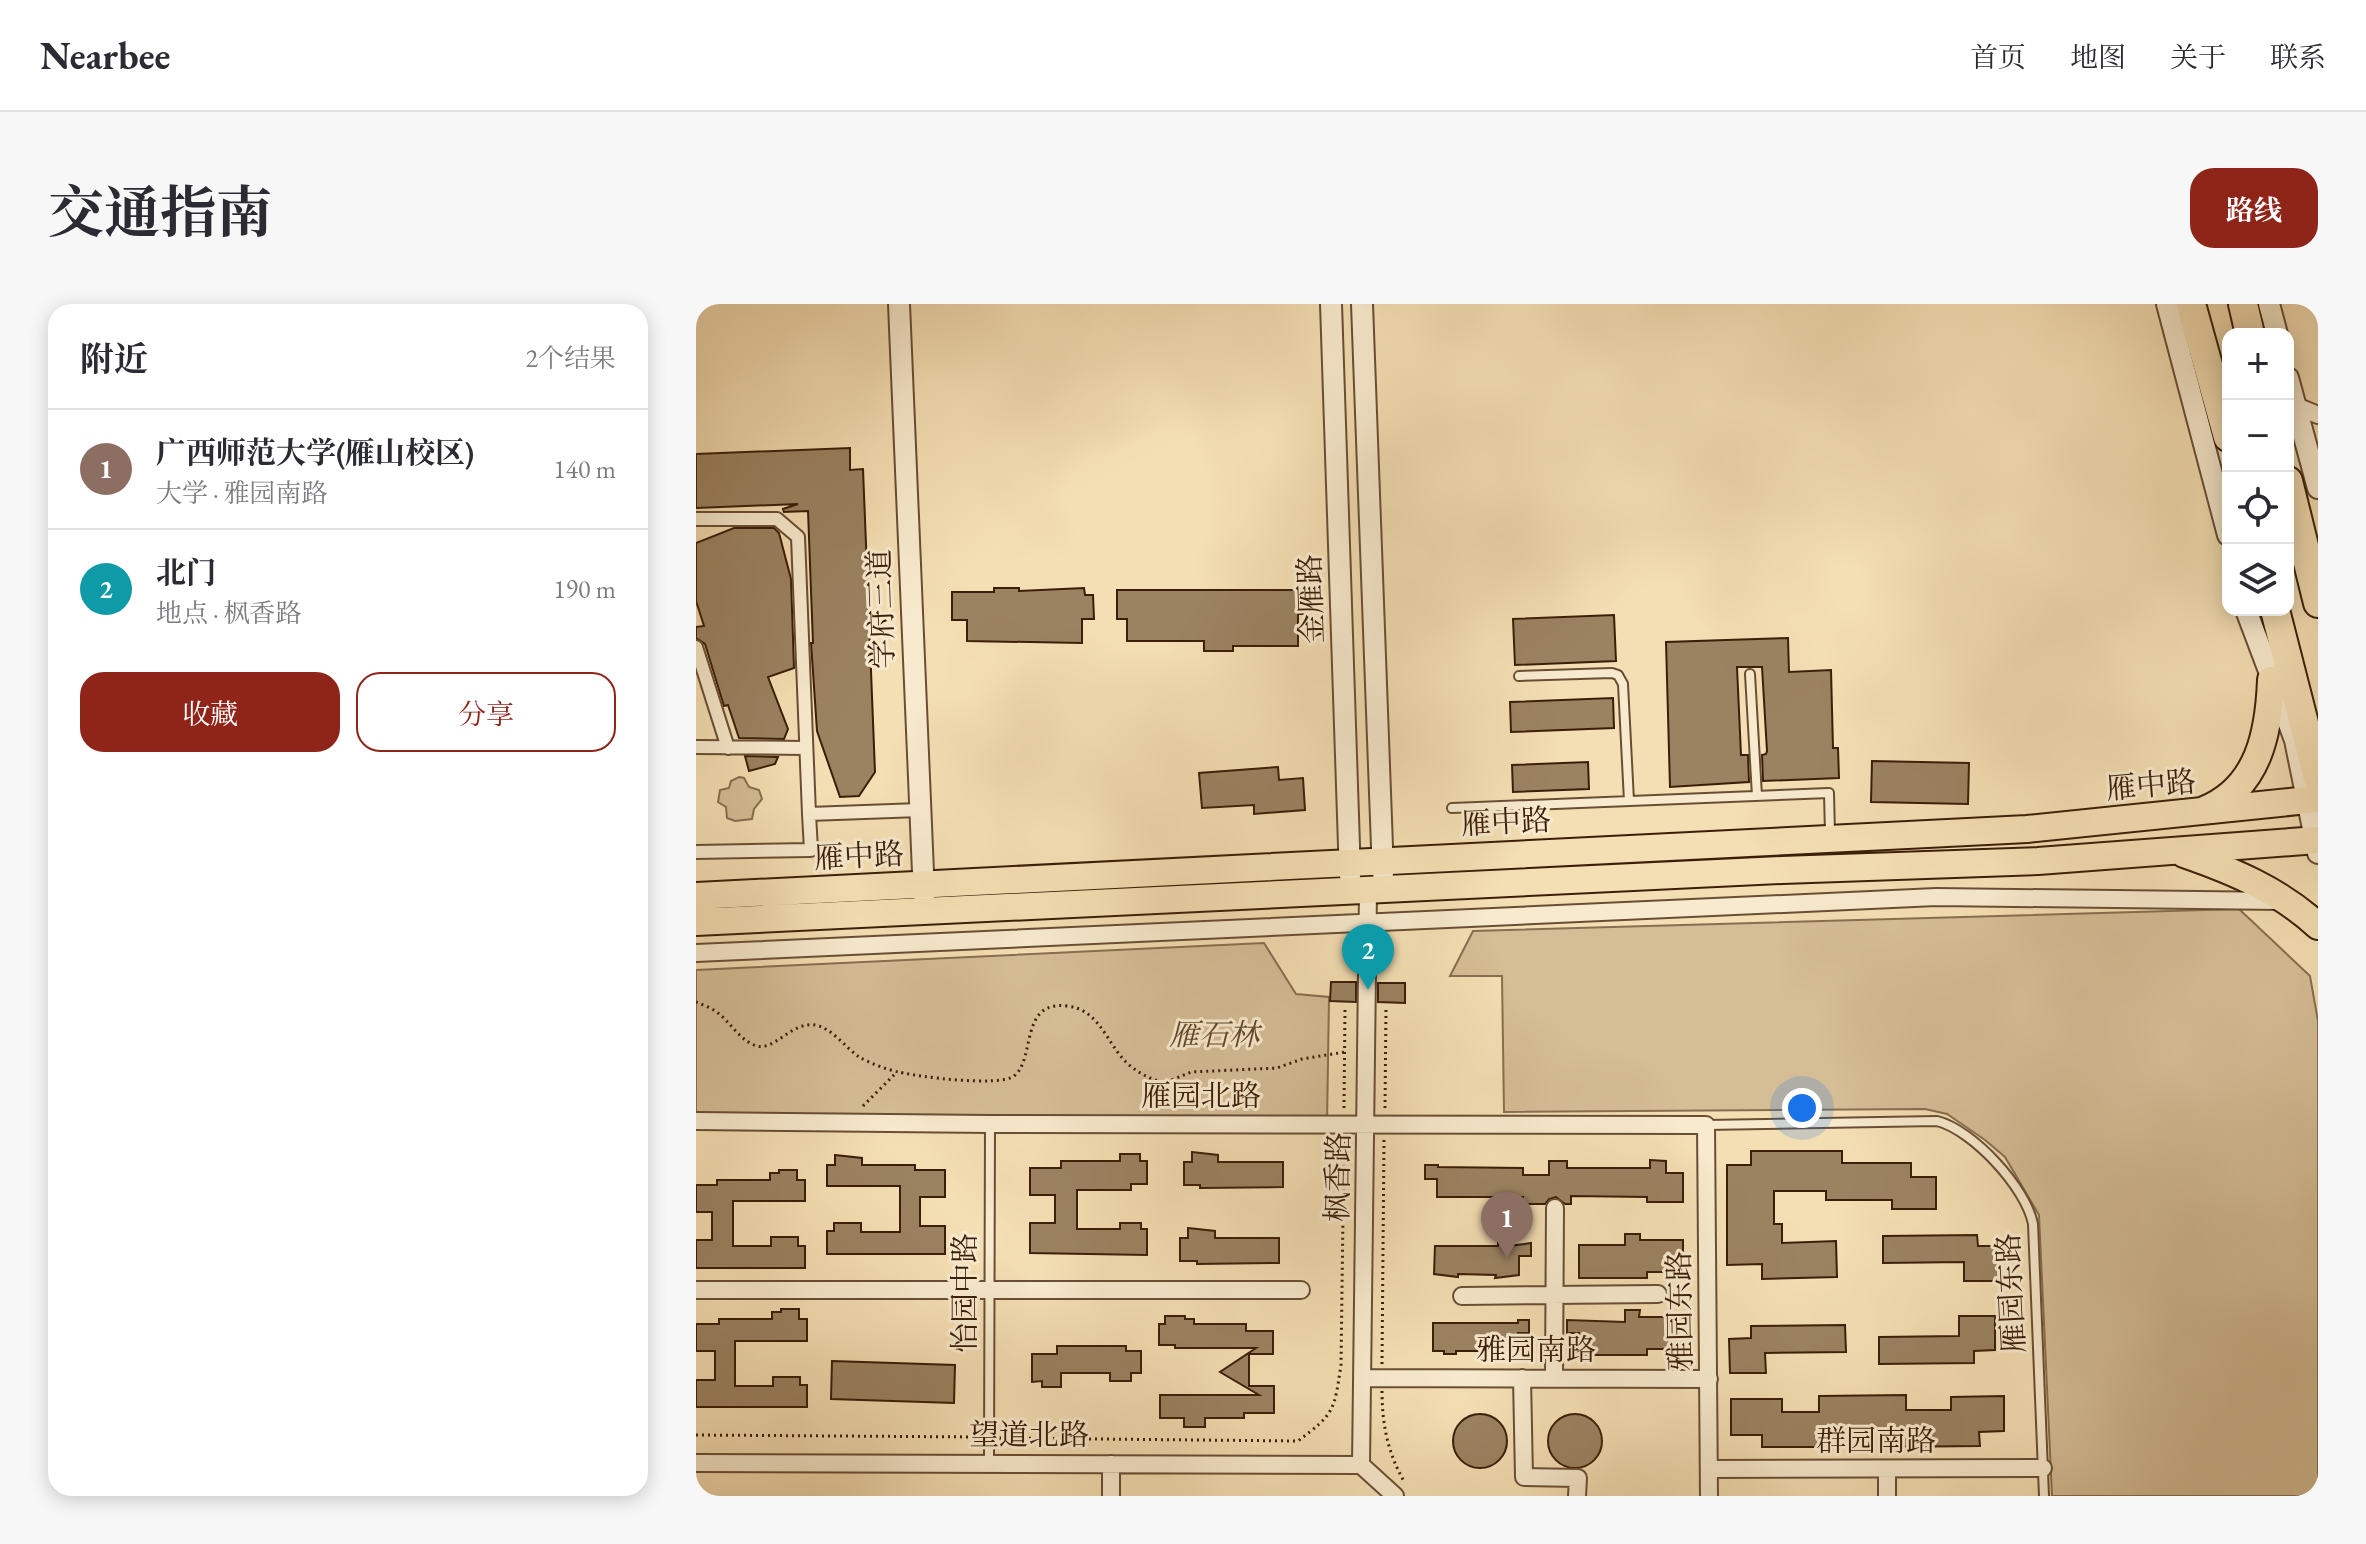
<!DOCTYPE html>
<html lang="zh">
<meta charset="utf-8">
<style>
:root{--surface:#fff;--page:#f7f7f7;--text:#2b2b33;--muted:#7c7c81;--line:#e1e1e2;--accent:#8f2418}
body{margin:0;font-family:"EB Garamond","Noto Serif SC",serif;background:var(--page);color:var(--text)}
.controls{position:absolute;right:24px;top:24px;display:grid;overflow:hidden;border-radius:16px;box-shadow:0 4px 20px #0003}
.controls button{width:72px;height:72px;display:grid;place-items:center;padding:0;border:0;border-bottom:2px solid var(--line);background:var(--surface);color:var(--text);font:40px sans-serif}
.you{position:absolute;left:1106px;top:804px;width:28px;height:28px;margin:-20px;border:6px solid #fff;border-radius:50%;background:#1a73e8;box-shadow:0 0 0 12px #1a73e833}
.badge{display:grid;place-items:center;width:52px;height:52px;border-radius:50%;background:var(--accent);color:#fff;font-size:26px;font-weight:700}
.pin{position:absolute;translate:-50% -66px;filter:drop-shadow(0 2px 4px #0008)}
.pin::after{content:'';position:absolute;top:42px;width:28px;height:24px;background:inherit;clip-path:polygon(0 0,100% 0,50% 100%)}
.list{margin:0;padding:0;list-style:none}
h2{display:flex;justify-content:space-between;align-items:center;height:104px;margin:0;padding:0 32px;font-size:34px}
h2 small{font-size:26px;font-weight:400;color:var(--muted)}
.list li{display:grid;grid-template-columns:52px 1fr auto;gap:24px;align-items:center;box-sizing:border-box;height:120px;padding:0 32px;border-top:2px solid var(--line)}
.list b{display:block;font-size:30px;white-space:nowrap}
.list p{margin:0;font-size:26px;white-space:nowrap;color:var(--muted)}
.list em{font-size:26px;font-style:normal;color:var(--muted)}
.actions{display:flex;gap:16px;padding:24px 32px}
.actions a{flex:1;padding:18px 0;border:2px solid var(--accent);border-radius:24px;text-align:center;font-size:28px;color:var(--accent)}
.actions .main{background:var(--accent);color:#fff}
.icon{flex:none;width:44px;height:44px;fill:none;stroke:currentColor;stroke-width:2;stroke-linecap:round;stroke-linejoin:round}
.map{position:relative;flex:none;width:1622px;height:1192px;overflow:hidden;border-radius:24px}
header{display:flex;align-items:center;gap:48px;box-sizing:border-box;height:112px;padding:0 40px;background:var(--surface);border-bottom:2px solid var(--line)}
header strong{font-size:38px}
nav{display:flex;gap:44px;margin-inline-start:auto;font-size:28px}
.intro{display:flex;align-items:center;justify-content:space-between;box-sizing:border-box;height:192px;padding:0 48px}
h1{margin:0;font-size:56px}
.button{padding:20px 36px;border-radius:24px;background:var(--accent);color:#fff;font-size:28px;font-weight:700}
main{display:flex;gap:48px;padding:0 48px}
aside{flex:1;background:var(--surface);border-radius:24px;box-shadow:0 4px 20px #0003}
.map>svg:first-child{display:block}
</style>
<header>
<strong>Nearbee</strong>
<nav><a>首页</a><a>地图</a><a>关于</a><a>联系</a></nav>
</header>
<div class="intro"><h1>交通指南</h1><a class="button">路线</a></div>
<main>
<aside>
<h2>附近<small>2个结果</small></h2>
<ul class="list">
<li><span class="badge" style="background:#8d6e63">1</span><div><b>广西师范大学(雁山校区)</b><p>大学 · 雅园南路</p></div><em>140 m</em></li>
<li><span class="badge" style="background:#0f9aa8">2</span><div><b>北门</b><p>地点 · 枫香路</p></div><em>190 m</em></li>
</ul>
<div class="actions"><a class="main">收藏</a><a>分享</a></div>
</aside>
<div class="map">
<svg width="1622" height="1192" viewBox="0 0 1622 1192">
<rect width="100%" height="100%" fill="#f4deb3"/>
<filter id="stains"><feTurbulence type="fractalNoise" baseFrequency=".0025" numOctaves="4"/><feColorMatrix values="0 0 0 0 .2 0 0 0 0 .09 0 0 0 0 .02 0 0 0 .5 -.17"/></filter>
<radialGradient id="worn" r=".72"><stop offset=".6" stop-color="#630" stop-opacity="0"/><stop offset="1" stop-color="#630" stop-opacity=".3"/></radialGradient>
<path fill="#d5bd96" stroke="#886e50" stroke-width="2" d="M43,473L48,474L53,483L63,486L66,495L58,505L56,515L39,517L31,514L30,503L22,498L24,486L33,484L35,477Z
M1543,605L1614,672L1622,717V1192H1356L1343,911L1309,853L1289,836L1251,810L1229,805L808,808L806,672H754L777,627Z
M568,639L600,690L633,693L631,821L0,817V666Z"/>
<path fill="#9b8261" stroke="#3b1e09" stroke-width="2" d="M154,144V166L167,165L179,468L163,492L144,493L121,427L115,339H117L112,207L88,208L87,205L102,200L0,204V150Z
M38,224H78L83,229L95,275L98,364L72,373L92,425L88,435L43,434L32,401L28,402L9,340L0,334V323L8,322L0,297V239Z
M298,284H323V287L388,284L389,291H397L398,315H386V339L271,337V316H256V288H298Z
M421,286H608V310H602V342H537V347H508V337H431V315H421Z
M918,311L920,357L819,361L817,315Z
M1092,334L1093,368L1135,366L1137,444H1142L1143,474L1067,477L1066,451L1070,450L1071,447L1066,363H1041L1045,451H1052L1053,478L974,483L970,338Z
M917,394L918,424L815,428L814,398Z
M49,452L82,453L79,460L53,467Z
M1176,457L1273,459L1272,500L1175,498Z
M892,458L893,485L817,488L816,461Z
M582,463L583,476L607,474L609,506L558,510V501L506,504L503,469Z
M635,678H660V698L634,697Z
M682,679H709V699L682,698Z
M1055,847H1146V859H1215V873H1240V905H1196V896H1130V887H1078V920H1086V939L1140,937L1141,973L1066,975V960L1031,961V861H1055Z
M496,848L522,851V858H587V883L504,884V881H488V858H496Z
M424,850H444V857H451V880H435V886H381V925H424V919H445V925H451V951L334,949V919H359V891H334V864H365V857H424Z
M139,851L166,854V861H219V866H249V893H224V922H249V950H131V927H138V919H165V928H204V882H131V861H139Z
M954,856L970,857V869H987V898H951V893L875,892V900H869L860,893L853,895L849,900H827V893H741V875H729V861H742V863L827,864V871H853V857H871V864H954Z
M83,866H101V876H109V897H37V942H75V933H102V942H109V964H0V936H16V908H0V881H21V876H74V869H83Z
M492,924L519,927V934H583V959L501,960V957H484V934H492Z
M929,930H944V936H987V968H951V974H883V941H929Z
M1281,931L1282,942H1303L1304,977H1268V958L1187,959V932Z
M802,937L812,938V942L835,939V952H823V971L799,974L800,971L762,970V973L738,970L739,942H802Z
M85,1005H103V1015H111V1037H39V1082H77V1073H104V1081H111V1103H0V1076H19V1047H0V1020H23V1015H76V1008H85Z
M929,1006H944L943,1013H987V1045H951V1051H883V1029H871V1016L929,1018Z
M469,1012H489V1015H498V1020H550V1027H577V1050H553V1082H578V1109H548V1114H509V1123H488V1114H464V1091H563L524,1068L560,1044H479V1041H463V1020H469Z
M1263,1012H1299V1046L1278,1047V1059L1183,1060V1033L1263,1032Z
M822,1016H833V1029H822V1047L798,1050V1047H760V1050H748V1047H737V1019H822Z
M1149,1021L1150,1048L1069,1049L1070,1069H1034L1033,1035L1055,1034V1022Z
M361,1042H430V1047H445V1069H435V1077H414V1069H365V1083H346V1077L336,1078V1050H361Z
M136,1057L259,1061L258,1099L135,1095Z
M1210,1091V1106H1255V1093L1308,1092V1127L1283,1128L1284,1142L1187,1143V1128H1150V1143H1066V1131H1035V1095H1086V1108H1123V1092Z
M757 1137a27 27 0 1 1 54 0a27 27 0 1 1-54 0Z
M852 1137a27 27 0 1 1 54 0a27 27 0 1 1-54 0Z"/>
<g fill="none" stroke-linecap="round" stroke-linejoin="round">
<g stroke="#694e34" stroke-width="12">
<path id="service" d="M1054,370L1061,492
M823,372L916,369L922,371L927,380L933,497
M756,504L1133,489L1134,530
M1010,821L1241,817C1277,826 1330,884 1337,920L1348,1192
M293,1159L294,820"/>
</g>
<g stroke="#694e34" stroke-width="16">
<path id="pedestrian" d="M0,215H81L102,233L113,510L224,506
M0,343L32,444
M0,443L110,444
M0,548L115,546L113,510"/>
</g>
<g stroke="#694e34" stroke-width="20">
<path id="minor" d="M1600,102L1622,111
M0,649L1240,593L1585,597
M0,817L294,820L1010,821L1013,1192
M0,986H605
M766,992L962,990
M667,1074L1013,1075
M826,1074L828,1173L882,1174L881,1192
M858,1074L859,904
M0,1159L665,1161
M665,1161L672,587
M665,1161L699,1192
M1013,1165L1347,1164
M1191,1166V1192
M415,1192V1160"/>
</g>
<g stroke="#694e34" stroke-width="24">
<path id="tertiary" d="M203,0L228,592
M635,0L654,572
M666,0L687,570
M1471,0L1532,231
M1573,0L1581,30
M1592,74L1622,184
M1550,306L1599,436L1622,549"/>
</g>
<g stroke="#3b1e09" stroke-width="30">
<path id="primary" d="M1508,506C1563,484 1573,428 1575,376
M1488,550C1537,567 1583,586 1622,622
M0,592L1331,525L1622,495
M0,618L1086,566L1342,557L1622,536"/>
</g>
<g stroke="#3b1e09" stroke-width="32">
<path id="trunk" d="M1495,0L1532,133
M1547,0L1554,30
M1592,177L1622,299
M1579,306L1622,474"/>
</g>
<path stroke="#3b1e09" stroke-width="3" stroke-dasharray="2 4" stroke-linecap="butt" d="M0,698C7,701 16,704 22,709C35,719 42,734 58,741C77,750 95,717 119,721C136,724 149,743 163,753C174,759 191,766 203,768C222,773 303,783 318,772C340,755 323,696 371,702C399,705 408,730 423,750C434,765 451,774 468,779L495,768L581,764L606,755L649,748
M167,802L201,768
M648,804L649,704
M689,804L690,703
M686,1060L688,835
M686,1087C686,1121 692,1150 709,1179
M0,1131L283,1133
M303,1134L602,1137C639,1109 638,1107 645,1061L648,836"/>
<use href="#service" stroke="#f8eace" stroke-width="8"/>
<use href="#pedestrian" stroke="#f8eace" stroke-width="12"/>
<use href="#minor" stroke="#f8eace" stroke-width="16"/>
<use href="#tertiary" stroke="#f8eace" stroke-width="20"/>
<use href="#primary" stroke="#f4deb3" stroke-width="26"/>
<use href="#trunk" stroke="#f4deb3" stroke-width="28"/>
</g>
<g text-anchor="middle" stroke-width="6" stroke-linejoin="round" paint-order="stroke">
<g font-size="30" fill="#3b1e09" stroke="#f8eace">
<text transform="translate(615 295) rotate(-92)" y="10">金雁路</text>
<text transform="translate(185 305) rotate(-92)" y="10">学府三道</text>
<text transform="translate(1455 481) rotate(-5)" y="10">雁中路</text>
<text transform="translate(810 518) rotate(-3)" y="10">雁中路</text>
<text transform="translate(163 552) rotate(-3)" y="10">雁中路</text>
<text x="505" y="802">雁园北路</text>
<text transform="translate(642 873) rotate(-89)" y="10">枫香路</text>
<text transform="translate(269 989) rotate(-90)" y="10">怡园中路</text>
<text transform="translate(1315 989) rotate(-93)" y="10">雁园东路</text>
<text transform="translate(984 1007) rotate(-91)" y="10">雅园东路</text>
<text x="840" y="1056">雅园南路</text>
<text x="333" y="1141">望道北路</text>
<text x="1180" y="1147">群园南路</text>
</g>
<g font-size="30" font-style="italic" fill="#62462c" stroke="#f8eace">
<text x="518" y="741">雁石林</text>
</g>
</g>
<rect width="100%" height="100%" filter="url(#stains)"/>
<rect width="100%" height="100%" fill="url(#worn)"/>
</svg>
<div class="controls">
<button>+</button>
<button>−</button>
<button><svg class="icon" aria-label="locate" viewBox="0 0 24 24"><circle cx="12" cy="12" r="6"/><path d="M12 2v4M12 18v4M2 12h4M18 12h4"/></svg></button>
<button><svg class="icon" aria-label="layers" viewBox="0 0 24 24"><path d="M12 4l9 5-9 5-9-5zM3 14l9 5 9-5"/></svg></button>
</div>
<div class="you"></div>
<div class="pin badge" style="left:811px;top:954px;background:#8d6e63">1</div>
<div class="pin badge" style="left:672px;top:686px;background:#0f9aa8">2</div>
</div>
</main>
